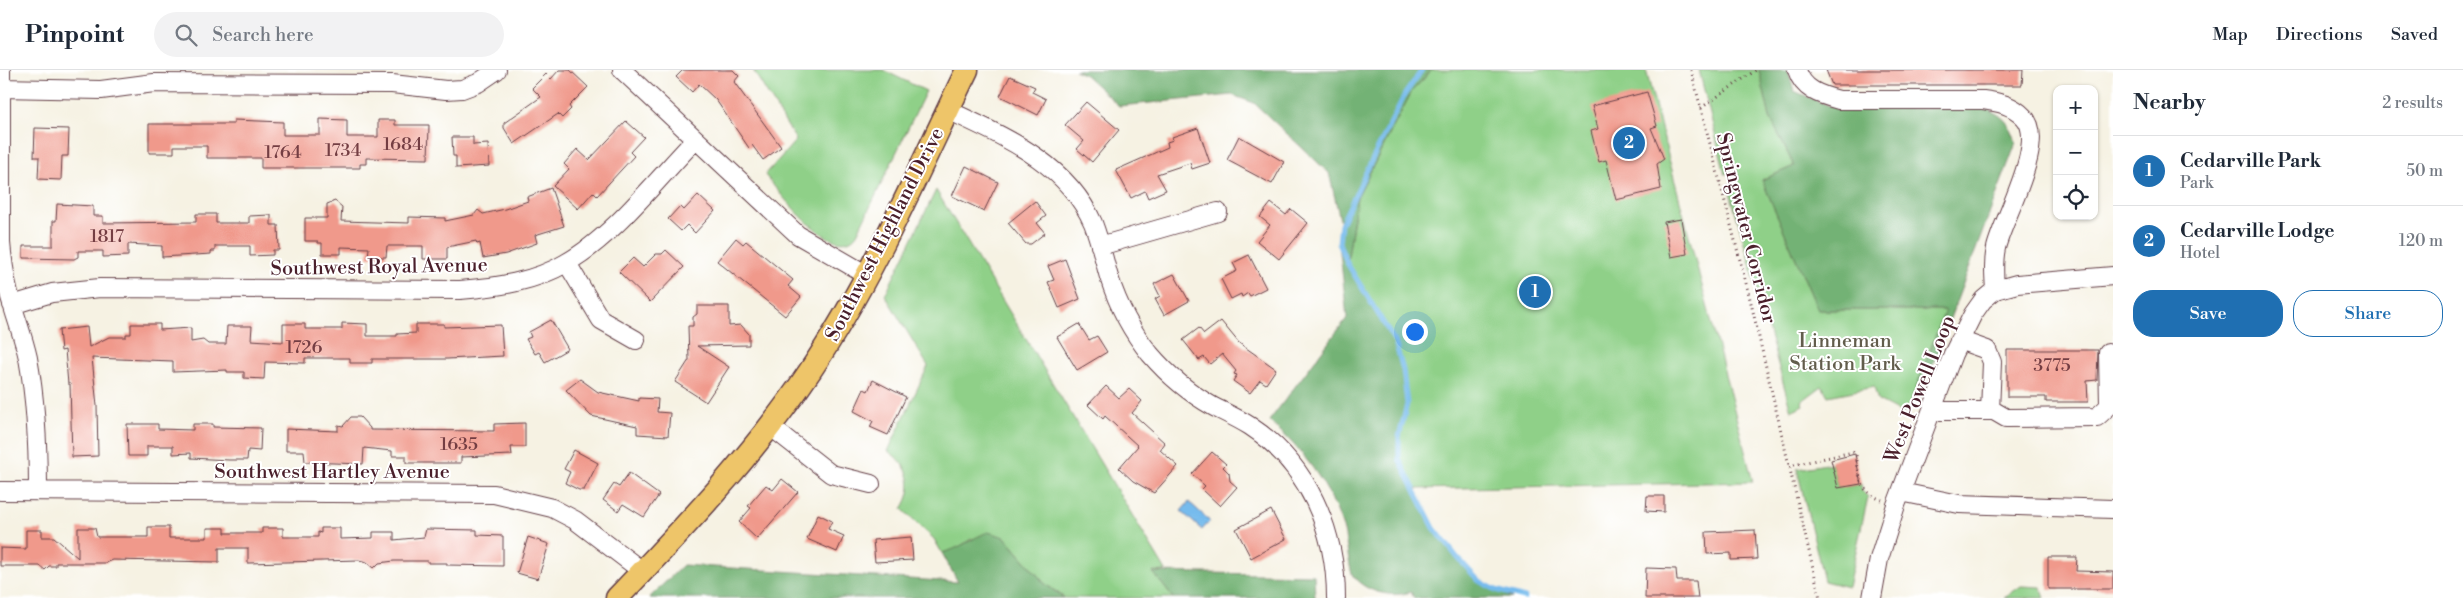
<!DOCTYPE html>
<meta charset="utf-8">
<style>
:root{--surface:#fff;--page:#f2f2f3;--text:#1f2937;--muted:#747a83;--line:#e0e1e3;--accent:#1f6fb2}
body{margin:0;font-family:"Libre Bodoni",serif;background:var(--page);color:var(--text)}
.controls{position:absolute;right:15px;top:15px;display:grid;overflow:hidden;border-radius:10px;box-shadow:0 1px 4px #0004}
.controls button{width:45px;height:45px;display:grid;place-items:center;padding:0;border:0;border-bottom:1px solid var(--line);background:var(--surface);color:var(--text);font:25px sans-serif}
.you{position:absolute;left:1414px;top:261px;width:18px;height:18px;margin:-12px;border:4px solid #fff;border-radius:50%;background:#1a73e8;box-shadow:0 0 0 8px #1a73e833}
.badge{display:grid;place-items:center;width:32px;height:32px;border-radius:50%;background:var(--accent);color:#fff;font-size:16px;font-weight:700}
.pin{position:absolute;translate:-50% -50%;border:2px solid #fff;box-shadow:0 1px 5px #0006}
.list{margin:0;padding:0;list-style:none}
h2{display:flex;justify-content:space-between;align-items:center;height:65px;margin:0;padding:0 20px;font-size:21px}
h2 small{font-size:16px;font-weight:400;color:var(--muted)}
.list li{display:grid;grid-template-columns:32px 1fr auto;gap:15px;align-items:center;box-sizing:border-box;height:70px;padding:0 20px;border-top:1px solid var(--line)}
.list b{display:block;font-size:19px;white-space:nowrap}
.list p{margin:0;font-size:16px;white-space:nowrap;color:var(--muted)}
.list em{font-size:16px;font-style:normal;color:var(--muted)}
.actions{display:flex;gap:10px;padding:15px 20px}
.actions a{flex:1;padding:11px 0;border:1px solid var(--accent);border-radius:20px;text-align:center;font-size:18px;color:var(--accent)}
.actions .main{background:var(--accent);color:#fff}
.icon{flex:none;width:28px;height:28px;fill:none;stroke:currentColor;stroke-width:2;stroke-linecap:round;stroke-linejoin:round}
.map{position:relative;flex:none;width:2113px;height:528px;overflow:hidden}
header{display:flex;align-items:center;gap:30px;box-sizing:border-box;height:70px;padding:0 25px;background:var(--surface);border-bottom:1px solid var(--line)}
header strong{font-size:24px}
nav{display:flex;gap:28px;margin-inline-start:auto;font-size:18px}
.search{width:350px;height:45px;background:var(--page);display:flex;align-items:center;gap:12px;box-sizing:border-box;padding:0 18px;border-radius:28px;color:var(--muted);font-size:19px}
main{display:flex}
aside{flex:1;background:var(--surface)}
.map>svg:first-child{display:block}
</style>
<header>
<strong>Pinpoint</strong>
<div class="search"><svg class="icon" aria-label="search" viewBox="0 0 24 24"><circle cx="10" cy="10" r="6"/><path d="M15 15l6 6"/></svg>Search here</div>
<nav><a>Map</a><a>Directions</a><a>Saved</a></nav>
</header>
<main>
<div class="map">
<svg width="2113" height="528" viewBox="0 0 2113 528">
<rect width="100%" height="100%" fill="#fff"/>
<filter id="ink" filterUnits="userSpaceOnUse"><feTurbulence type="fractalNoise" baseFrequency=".02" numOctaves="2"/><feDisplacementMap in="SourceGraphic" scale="10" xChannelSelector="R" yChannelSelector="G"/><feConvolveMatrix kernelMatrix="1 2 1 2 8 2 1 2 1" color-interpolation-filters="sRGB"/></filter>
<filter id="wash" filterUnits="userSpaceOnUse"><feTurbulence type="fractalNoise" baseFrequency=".0096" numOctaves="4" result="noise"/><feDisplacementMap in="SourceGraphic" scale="20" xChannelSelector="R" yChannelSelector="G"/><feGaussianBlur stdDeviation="1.12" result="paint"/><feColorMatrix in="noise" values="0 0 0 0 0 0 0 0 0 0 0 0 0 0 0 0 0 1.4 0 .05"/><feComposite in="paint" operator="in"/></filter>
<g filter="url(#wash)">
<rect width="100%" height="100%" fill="#f6f2e3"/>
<path fill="#8fd088" stroke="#6c785a" d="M753,0H883L926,21L857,164C835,196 778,121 765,105L796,70Z
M1432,0H1646L1753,412L1415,419L1399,389V367L1407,334L1395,272L1347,193L1357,127L1412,21Z
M1699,0H1759L1770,47L1794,96L1762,110L1818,240H1946L1911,331L1903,344L1878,331L1874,317L1828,326L1822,316L1802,331L1804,335L1791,341L1728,115L1739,110L1736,102L1725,104Z
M936,120L1166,501L1153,502L1173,528H1065L1044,513L1005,467L971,469L955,480L942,483L934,469L902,439C917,416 909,395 888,381L928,296L885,225Z
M1832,393L1838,418L1861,414L1862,421L1868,427L1848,517L1824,511L1797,399Z
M2021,516L2041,517L2045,528H2004Z"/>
<path fill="#73b274" stroke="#5e6850" d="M1075,0H1432L1412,21L1357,127L1347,193L1395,272L1403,300L1407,334L1399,367V389L1434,458L1457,487L1479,511L1512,528H1414L1411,522C1393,528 1366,523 1353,506C1350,502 1346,470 1344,461C1331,417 1304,381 1269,351L1347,248L1339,173L1341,154L1329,103L1254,33L1232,25L1119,36L1085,5Z
M1759,0H1788L1794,21L1837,39L1983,38C2001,43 2012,54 2016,73L1919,331H1911L1945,240H1818L1762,110L1794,96L1770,47Z
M988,462L1005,467L1044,513L1064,528H649L683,495L958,512L942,483C959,479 972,468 988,462Z
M1153,502L1314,505L1315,528H1173Z"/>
<path fill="#76bbed" stroke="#606d8c" d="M1189,432L1210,451L1202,460L1181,441Z"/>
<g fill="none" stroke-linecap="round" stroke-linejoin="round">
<path stroke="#76bbed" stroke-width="5" d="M1422,0L1405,24L1368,98L1341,154L1339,173L1347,193L1395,272L1403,300L1407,334L1399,367V389L1434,458L1457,487L1479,511L1496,520L1525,528"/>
</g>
<g id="blocks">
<path fill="#f0998b" d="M559,0H570L588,17L569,36L571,39L562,48L558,44L514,74L504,58V53L541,27L532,18L546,4L551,9Z
M683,0H733L739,6L734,12L781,77L763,90L752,75L749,78L716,30L699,14L692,22L676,7Z
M1826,0H2023L2022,15H1832Z
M1010,6L1035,17L1032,22L1046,29L1038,45L1000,26Z
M1647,22L1657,56L1651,58L1664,89L1657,94L1661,119L1616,130L1606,90L1599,92L1591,61L1598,59L1592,36Z
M1086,32L1119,60L1092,92L1077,79L1084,71L1065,55Z
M320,49L347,50V67H378V50H395V55H429L428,89L366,88V94H360V98H261V88H207V76H174V83H149V54H234V50L283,52V65H320Z
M626,51L644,67L630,82L634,86L597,126L593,122L578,139L553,116L569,99L564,94L577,79L589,90Z
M35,58L69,59L68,86H62L61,110L38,109L39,87H34Z
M1198,58L1210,93L1192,99L1190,93L1157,104L1166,120L1148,128L1145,121L1131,128L1116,100L1168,77L1167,72L1173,70L1172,67Z
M1239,66L1284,92L1272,114L1227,90Z
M452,67H473V75L488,74L489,96L456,98V86H453Z
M966,96L998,112L984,141L952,126Z
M551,118L564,156L535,165L537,173L506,184L483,188L480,173L477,174L476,171L447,177V189H423V176H387L386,187H368L369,178L341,177V184H322V173H318V171H305V148H327V134L335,131L342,137L341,151L409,153V147L445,148V151L474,145L478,140L483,144L505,139L528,131L527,127Z
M698,125L715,141L695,163L687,155L681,161L668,149L680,136L684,140Z
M1035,131L1046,146L1037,153L1045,163L1031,174H1026L1008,153Z
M1271,133L1286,145L1291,139L1308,153L1279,189L1257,171L1270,155L1260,147Z
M57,134L93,136V146H103V153L196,152V144H216V153H249V146L271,145V155H278L279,180H273V185L250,186V176H215V181H211V184L162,187V176L128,174V186L103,187V181H78V187L74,189L23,188V176H53V151H56Z
M1681,149L1687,184L1671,187L1664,152Z
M736,168L743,174L746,171L793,210L788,216L801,227L785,246L717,191Z
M666,180L684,197L650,232L619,202L633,188L643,197L656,184H662Z
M1249,185L1266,218L1250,226L1248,223L1242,227L1241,224L1231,229L1221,209L1237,201L1233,193Z
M1065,189L1080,229L1059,238L1048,212L1054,210L1048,196Z
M1174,204L1189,231L1164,245L1155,229L1160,226L1154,214Z
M697,236H729V256L741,255L749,264V275L697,276L729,297L706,332L675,312L689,290L688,256H693V247L697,244Z
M551,250L568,279L545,292L539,282L535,284L526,269L531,267L529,262Z
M1221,251L1239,273L1276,299L1266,314L1260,310L1250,323L1233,311L1237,305L1234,304L1236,301L1222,284L1210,294L1204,287L1199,290L1183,270L1199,258L1204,264Z
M342,253L367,254V266H397V264L416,263V254H444V257L501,255L503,286L447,289H372V293H350V288H305V293L265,292L264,309L244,308V302H227V300L173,302V291L92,288L97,336L98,386L72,387L70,314H68L65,280L61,281L59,260L87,257L89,277L109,267H126V264H131V254H160V260L191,258V272L203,270L208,274H226L227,256H252L251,270L283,272V254H305V259H342Z
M1079,254L1089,270L1097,266L1107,282L1077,300L1057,267Z
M2007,280H2098L2097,310L2087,311L2088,332H2046V327H2007Z
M580,309L598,322L639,331V328L658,329L657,342L670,343L668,366L637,364V356L591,346L566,320Z
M873,310L906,327L888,365L870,357L873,351L854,341L864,319L868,321Z
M1106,316L1119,328L1129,319L1142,331L1132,343L1165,373L1160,380L1178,396L1154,423L1133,411L1119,398L1138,376L1105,346L1103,349L1088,335Z
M351,347H360L370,358V360L494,361V354L525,353V377H511L512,385L461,387V393H406V386H392V381L364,378L363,394L305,392L304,381H286V359L338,361V355L343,356Z
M127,354H158V359L193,360V354H213V357L261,358L260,381L248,380L247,390H229L191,388V383L173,384V376H147V386H128Z
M574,380L598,393L584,420H579L565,413L570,402L564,399Z
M1212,382L1226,394L1223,397L1229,403L1230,411L1237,417L1220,436L1202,419L1205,416L1192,404Z
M1855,384L1861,414L1838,418L1831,390Z
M629,403L659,425L644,447L623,434L618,441L603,430L614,414L619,417Z
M782,409L798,422L757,469L739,452L751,438L748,436L766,415L773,420Z
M1647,426H1664V442L1646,441Z
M1271,440L1286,469L1251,488L1236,459Z
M818,444L832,451L828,459L844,466L837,482L807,469Z
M148,457H169V468H207V458H225V463H262V458H283V467H318V462L321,463V458H340V469L373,468V462H394V470L424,467L426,459L477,460V465L503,466V496L447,495V493H428V491H394L379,493L374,498L367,492L359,490L248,493V478H219V492L112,490L105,493H56V496H49L45,500L40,496H0V478L26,479V460H42V467H54L78,488V458H95L97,467H148Z
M1755,460L1757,489L1731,490V483L1707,484L1706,462Z
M528,467L549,474L538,509L517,503Z
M911,467L913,490L875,492L873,470Z
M2048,487H2077L2076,501L2113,502V519H2048Z
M1646,498L1676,499L1677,511H1696L1698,528H1645Z"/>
</g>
</g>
<g filter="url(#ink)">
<use href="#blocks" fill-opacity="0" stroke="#643f47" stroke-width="1"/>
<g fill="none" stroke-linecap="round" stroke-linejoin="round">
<g stroke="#643f47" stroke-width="20">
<path id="minor" d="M1,0V173C3,195 6,216 13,237C18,254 24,270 28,288C36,332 38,376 38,420
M622,0L798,165L867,205
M1797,0C1803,20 1820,25 1839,30H1983C1998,32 2013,35 2024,47C2048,71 2003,148 1996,178C1993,192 1994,205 1995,220
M0,18L101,20L154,13L392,14L446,20L462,19L478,13L497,0
M948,40C1004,67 1066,92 1093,153C1100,171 1104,190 1109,207C1118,235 1132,262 1150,284C1168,305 1189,323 1214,337C1226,343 1239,349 1250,356C1308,394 1336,461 1336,528
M1100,176L1218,142
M567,193L601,250L636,270
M12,235L52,223L100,218L460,220C497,217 534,212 566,193C613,167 657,109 695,70
M1959,270L1987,280L1992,292L1990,341
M1932,341H1994L2006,348L2097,347L2109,336L2108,283
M770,356L831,404L871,414
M0,421L494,424L552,438L575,450L642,501
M1901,422L1959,434L2113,439
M1872,528L1879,489L1896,435L1953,284L1973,244L1983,230L1995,220L2017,214L2113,206"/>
</g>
<g stroke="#643f47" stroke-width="25">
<path id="major" d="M617,528C685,457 755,383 810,301C873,207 918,101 967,0"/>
</g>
<path stroke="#643f47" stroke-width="3" stroke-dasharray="1 4" stroke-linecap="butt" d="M1691,0L1751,233L1820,528
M1701,38L1756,0
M1789,396L1853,382L1856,385C1860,408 1858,421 1882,430"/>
<use href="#minor" stroke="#fff" stroke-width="18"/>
<use href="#major" stroke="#eec569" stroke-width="22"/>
</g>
</g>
<g text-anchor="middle" stroke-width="4" stroke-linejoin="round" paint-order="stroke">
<g font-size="18" fill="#743e43">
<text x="403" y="80">1684</text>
<text x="343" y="86">1734</text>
<text x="283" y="88">1764</text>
<text x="107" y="172">1817</text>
<text x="304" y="283">1726</text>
<text x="2052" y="301">3775</text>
<text x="459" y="380">1635</text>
</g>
<g font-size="20" fill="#4a1f2b" stroke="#fff">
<text transform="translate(1747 158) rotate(76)" y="7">Springwater Corridor</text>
<text transform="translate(884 164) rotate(-63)" y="7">Southwest Highland Drive</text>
<text transform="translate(379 196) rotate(-1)" y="7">Southwest Royal Avenue</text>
<text transform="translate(1919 319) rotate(-68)" y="7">West Powell Loop</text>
<text x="332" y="408">Southwest Hartley Avenue</text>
</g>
<g font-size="20" fill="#625d4c" stroke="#fff">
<text x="1845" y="277">Linneman<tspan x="1845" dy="23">Station Park</tspan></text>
</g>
</g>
</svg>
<div class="controls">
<button>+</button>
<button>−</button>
<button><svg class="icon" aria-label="locate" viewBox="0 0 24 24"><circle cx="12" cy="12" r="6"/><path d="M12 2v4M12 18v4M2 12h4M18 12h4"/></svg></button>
</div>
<div class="you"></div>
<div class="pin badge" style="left:1535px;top:222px">1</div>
<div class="pin badge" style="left:1629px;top:73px">2</div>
</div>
<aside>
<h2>Nearby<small>2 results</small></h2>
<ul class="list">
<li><span class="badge">1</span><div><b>Cedarville Park</b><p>Park</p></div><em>50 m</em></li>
<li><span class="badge">2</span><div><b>Cedarville Lodge</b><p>Hotel</p></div><em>120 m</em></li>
</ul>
<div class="actions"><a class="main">Save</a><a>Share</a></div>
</aside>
</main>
